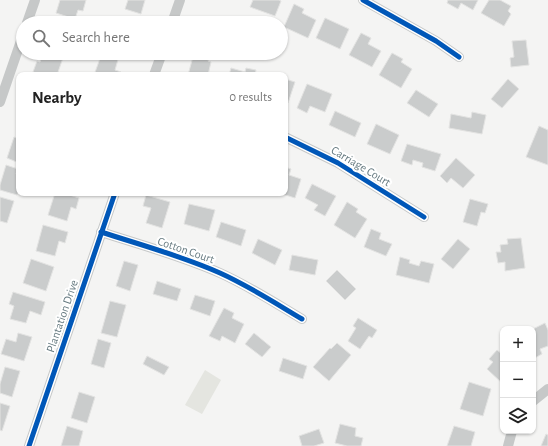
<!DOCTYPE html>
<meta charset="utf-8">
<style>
:root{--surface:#fff;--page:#f2f2f2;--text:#222;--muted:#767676;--line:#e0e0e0}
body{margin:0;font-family:"Alegreya Sans",sans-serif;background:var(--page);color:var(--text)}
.controls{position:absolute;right:12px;bottom:12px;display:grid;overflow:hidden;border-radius:8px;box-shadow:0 1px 3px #0004}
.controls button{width:36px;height:36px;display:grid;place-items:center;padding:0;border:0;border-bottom:1px solid var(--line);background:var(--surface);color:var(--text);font:20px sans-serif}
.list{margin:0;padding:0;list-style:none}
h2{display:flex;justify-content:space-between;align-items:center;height:52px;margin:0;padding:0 16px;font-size:17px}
h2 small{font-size:13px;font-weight:400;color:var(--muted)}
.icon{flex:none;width:22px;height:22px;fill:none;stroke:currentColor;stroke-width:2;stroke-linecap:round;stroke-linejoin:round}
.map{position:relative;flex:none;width:548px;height:446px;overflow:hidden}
.search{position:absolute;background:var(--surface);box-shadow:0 1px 3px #0004;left:16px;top:16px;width:272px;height:44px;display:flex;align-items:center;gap:10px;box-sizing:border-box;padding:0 14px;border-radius:22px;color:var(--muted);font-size:15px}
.panel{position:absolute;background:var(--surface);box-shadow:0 1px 3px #0004;left:16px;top:72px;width:272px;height:124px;border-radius:8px}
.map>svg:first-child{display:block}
</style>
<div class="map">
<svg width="548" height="446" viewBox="0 0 548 446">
<rect width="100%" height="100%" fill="#f4f4f3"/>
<path fill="#e4e5e0" d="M205,370L221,380L202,414L185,405Z"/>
<path fill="#cacccc" stroke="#e3e3e2" d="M60,0H86L83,11L78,10L75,19L56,13Z
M128,0H145L141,14L125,9Z
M253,0H279L281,1L275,16L250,7Z
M448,0H478L473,10L461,3L458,9L447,3Z
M489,0H500L511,6L508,11L511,14L504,26L481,13Z
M294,4L304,9L302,13L316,20L308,38L284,27Z
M113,17L132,23H111Z
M214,17L230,22L229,23H212Z
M325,18L349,29L340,49L316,38Z
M361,33L371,38L368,44L381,51L372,67L349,55Z
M526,40L529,65L511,67L510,58L514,57L512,41Z
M43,53H58L64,55L57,75H43L33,72L37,61L40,62Z
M102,53H112L119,56L115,70L121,72L120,75H94Z
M194,53H204L210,55L208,61L211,62L208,75H188Z
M392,53L403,59L401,62L412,69L401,88L379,75Z
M231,68L245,72L246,68L256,70L255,75H229Z
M285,79L295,82L288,103L285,102Z
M508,79L519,89L502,108L491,99Z
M307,84L332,94L325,112L310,106L307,113L297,108Z
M416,90L438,104L429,117L407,103Z
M335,111L361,123L355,137L329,125Z
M472,112L486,115L482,134L449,128L451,114L471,118Z
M376,124L399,135L390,154L367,144Z
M539,126L548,130V165L526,157Z
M14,137L19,139V163L7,158Z
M407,144L441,154L435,171L422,167L423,163L413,160L412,165L401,161Z
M456,158L475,175L463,188L451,178L447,183L440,176Z
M6,165L18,169L16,174L19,175V188L17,195L0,190V185Z
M285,167L291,169L289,175L301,179L295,198L279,193H285Z
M312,184L336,196L325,216L314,210L318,205L305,198Z
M55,193H63L79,198L76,209L71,207L67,221L48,215Z
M146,195L170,202L162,228L146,223L151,208L143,206Z
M0,197L14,201L7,223L0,221Z
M470,199L488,204L485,213L481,212L477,226L463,222Z
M347,202L358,209L356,212L367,219L355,238L334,225Z
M189,204L215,210L209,231L184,224Z
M221,222L246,230L241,246L216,237Z
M43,225L68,232L65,243L59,241L55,256L36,251Z
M371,229L381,233L379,239L392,244L386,256L364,247Z
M521,238L525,268L505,271V262L498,263L496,252H501L500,245L508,244L507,239Z
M258,239L282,250L275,265L252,253Z
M458,239L470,249L453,269L441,259Z
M292,255L318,260L315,275L289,270Z
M400,257L410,260L409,263L419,266L421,261L434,264L429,283L396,275Z
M31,259L54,267L46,291L23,283Z
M124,261L138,265L130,291L116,286Z
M337,270L356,289L345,300L326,281Z
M157,281L181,289L177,301L153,294Z
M13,292L45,302L41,315L30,311L26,323L10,319L14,306L9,304Z
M195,295L215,301L210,316L190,309Z
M110,301L126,305L117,337L101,333Z
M224,308L234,313L232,318L244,324L235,343L222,336L220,341L209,336Z
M358,318L377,330L372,338L369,336L360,349L348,341L356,328L353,326Z
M545,323L548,330V346L540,349L542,354L533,359V329Z
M18,333L32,337L24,361L1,354L6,339L16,342Z
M254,333L271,347L262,357L245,344Z
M98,339L111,343L104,368L91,364Z
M337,343L351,355L329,381L313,367L330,348L331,349Z
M497,350L503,355V384L487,369L493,362L489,359Z
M147,356L169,367L164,375L143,364Z
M283,358L307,366L303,379L279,371Z
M5,367L20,371L12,397L0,393V384Z
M469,382L491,389L483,416L460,409Z
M79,392L95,397L87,423L71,418Z
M0,403L10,406L2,431L0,430Z
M340,424L356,428L355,436L363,438L361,446H347L335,443Z
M67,426L83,431L79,446H61Z
M454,426L475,432L471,446H447Z
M319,429L324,443L314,446H302L299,436Z
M546,434L548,435V446H541Z"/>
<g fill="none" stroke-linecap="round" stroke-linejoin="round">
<path stroke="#c6c8c8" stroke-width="10" d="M363,0L436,41L459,57
M27,23L35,0
M172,23L180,0
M154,75L162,53
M0,102L23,35
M285,137L338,163L424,217
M101,232C141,245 182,256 220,273C249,286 275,303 302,319
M533,401L548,389
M29,446L115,193
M508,446L512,431"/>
<g stroke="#fff" stroke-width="8">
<path id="cycleway" d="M363,0L436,41L459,57
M285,137L338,163L424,217
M101,232C141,245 182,256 220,273C249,286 275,303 302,319
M29,446L115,193"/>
</g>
<use href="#cycleway" stroke="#0057b8" stroke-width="5"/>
</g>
<g text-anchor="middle" stroke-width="4" stroke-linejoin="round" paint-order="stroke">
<g font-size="12" fill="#667a80" stroke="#fff">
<text transform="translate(361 166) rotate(31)" y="4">Carriage Court</text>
<text transform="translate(186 250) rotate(19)" y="4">Cotton Court</text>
<text transform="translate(62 316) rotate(-71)" y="4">Plantation Drive</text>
</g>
</g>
</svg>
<div class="controls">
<button>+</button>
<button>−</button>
<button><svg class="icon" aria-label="layers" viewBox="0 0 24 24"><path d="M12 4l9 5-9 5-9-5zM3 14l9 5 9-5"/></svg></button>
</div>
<div class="search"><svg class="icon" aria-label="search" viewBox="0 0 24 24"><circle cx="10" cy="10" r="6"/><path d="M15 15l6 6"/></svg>Search here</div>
<section class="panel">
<h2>Nearby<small>0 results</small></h2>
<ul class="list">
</ul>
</section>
</div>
